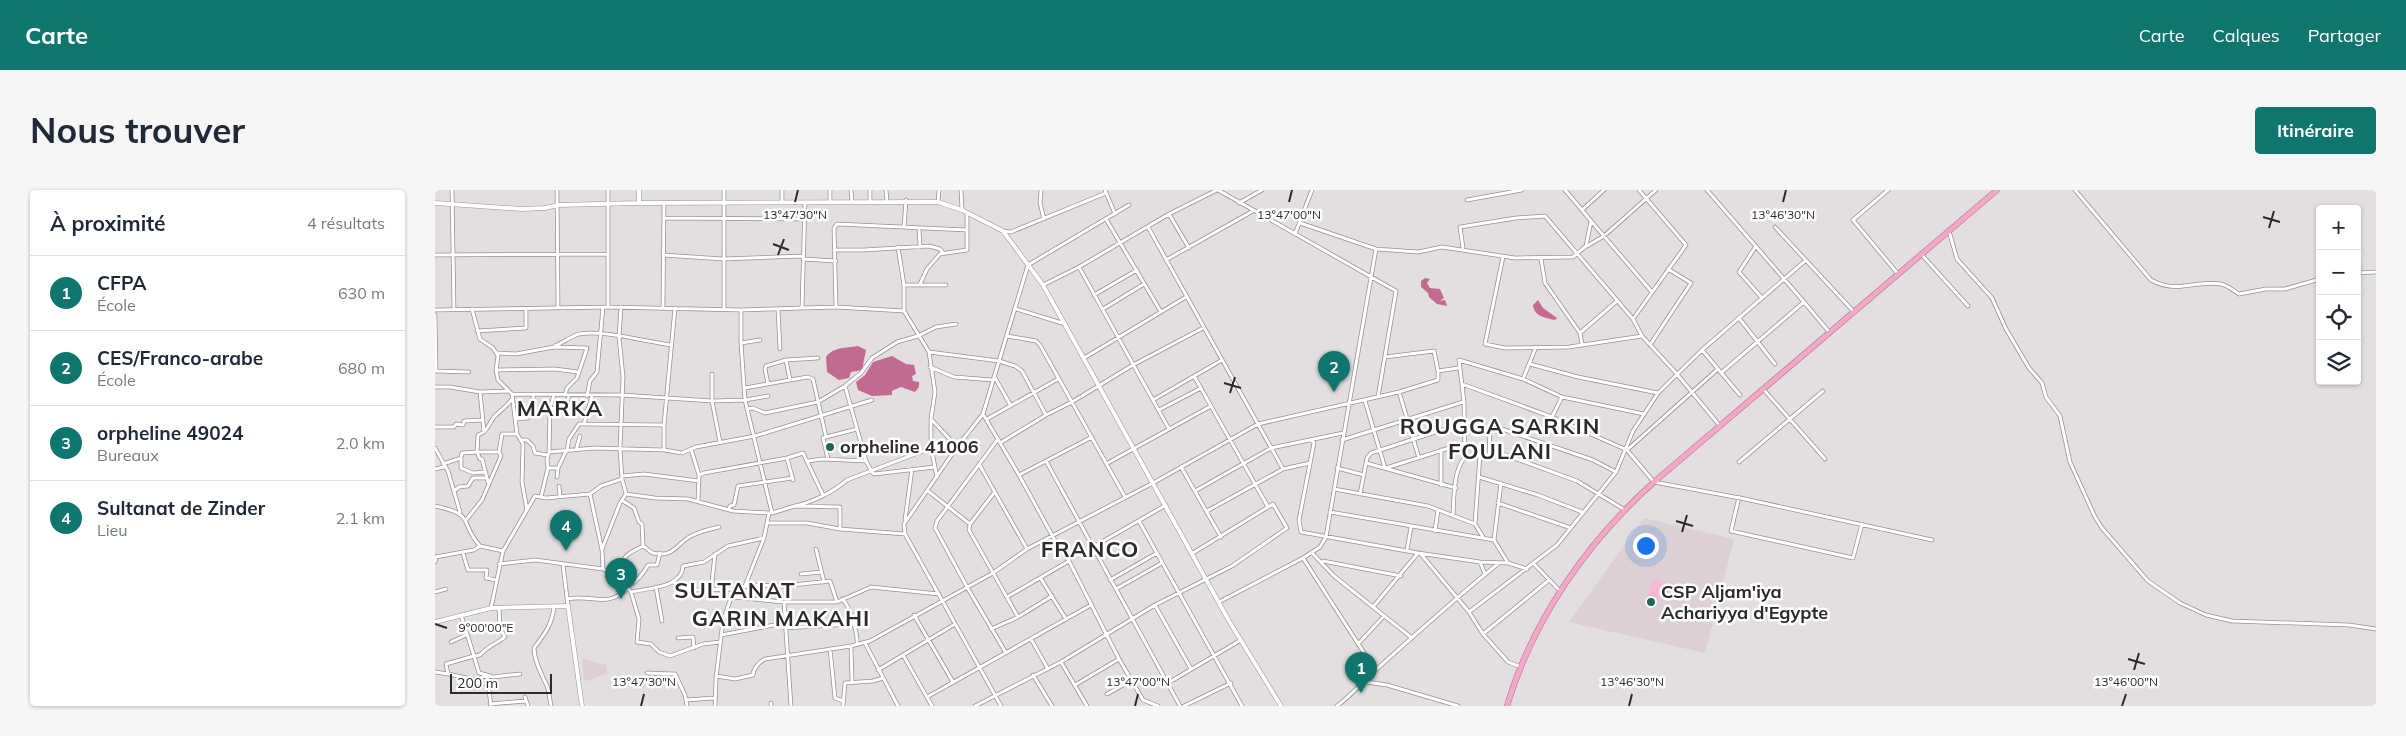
<!DOCTYPE html>
<html lang="fr">
<meta charset="utf-8">
<style>
:root{--surface:#fff;--page:#f6f6f7;--text:#1f2937;--muted:#747a83;--line:#e0e1e3;--accent:#0f766e}
body{margin:0;font-family:Mulish,sans-serif;background:var(--page);color:var(--text)}
.controls{position:absolute;right:15px;top:15px;display:grid;overflow:hidden;border-radius:5px;box-shadow:0 1px 4px #0004}
.controls button{width:45px;height:45px;display:grid;place-items:center;padding:0;border:0;border-bottom:1px solid var(--line);background:var(--surface);color:var(--text);font:25px sans-serif}
.scale{position:absolute;left:15px;bottom:12px;width:102px;box-sizing:border-box;padding-left:5px;border:2px solid #2c2a2a;border-top:0;font-size:14px;line-height:18px;white-space:nowrap;color:#2c2a2a;-webkit-text-stroke:4px #fff;paint-order:stroke}
.you{position:absolute;left:1210px;top:355px;width:18px;height:18px;margin:-12px;border:4px solid #fff;border-radius:50%;background:#1a73e8;box-shadow:0 0 0 8px #1a73e833}
.badge{display:grid;place-items:center;width:32px;height:32px;border-radius:50%;background:var(--accent);color:#fff;font-size:16px;font-weight:700}
.pin{position:absolute;translate:-50% -41px;filter:drop-shadow(0 1px 2px #0008)}
.pin::after{content:'';position:absolute;top:26px;width:18px;height:15px;background:inherit;clip-path:polygon(0 0,100% 0,50% 100%)}
.list{margin:0;padding:0;list-style:none}
h2{display:flex;justify-content:space-between;align-items:center;height:65px;margin:0;padding:0 20px;font-size:21px}
h2 small{font-size:16px;font-weight:400;color:var(--muted)}
.list li{display:grid;grid-template-columns:32px 1fr auto;gap:15px;align-items:center;box-sizing:border-box;height:75px;padding:0 20px;border-top:1px solid var(--line)}
.list b{display:block;font-size:19px;white-space:nowrap}
.list p{margin:0;font-size:16px;white-space:nowrap;color:var(--muted)}
.list em{font-size:16px;font-style:normal;color:var(--muted)}
.icon{flex:none;width:28px;height:28px;fill:none;stroke:currentColor;stroke-width:2;stroke-linecap:round;stroke-linejoin:round}
.map{position:relative;flex:none;width:1941px;height:516px;overflow:hidden;border-radius:5px}
header{display:flex;align-items:center;gap:30px;box-sizing:border-box;height:70px;padding:0 25px;background:var(--accent);color:#fff}
header strong{font-size:24px}
nav{display:flex;gap:28px;margin-inline-start:auto;font-size:18px}
.intro{display:flex;align-items:center;justify-content:space-between;box-sizing:border-box;height:120px;padding:0 30px}
h1{margin:0;font-size:35px}
.button{padding:12px 22px;border-radius:5px;background:var(--accent);color:#fff;font-size:18px;font-weight:700}
main{display:flex;gap:30px;padding:0 30px}
aside{flex:1;background:var(--surface);border-radius:5px;box-shadow:0 1px 4px #0004}
.map>svg:first-child{display:block}
</style>
<header>
<strong>Carte</strong>
<nav><a>Carte</a><a>Calques</a><a>Partager</a></nav>
</header>
<div class="intro"><h1>Nous trouver</h1><a class="button">Itinéraire</a></div>
<main>
<aside>
<h2>À proximité<small>4 résultats</small></h2>
<ul class="list">
<li><span class="badge">1</span><div><b>CFPA</b><p>École</p></div><em>630 m</em></li>
<li><span class="badge">2</span><div><b>CES/Franco-arabe</b><p>École</p></div><em>680 m</em></li>
<li><span class="badge">3</span><div><b>orpheline 49024</b><p>Bureaux</p></div><em>2.0 km</em></li>
<li><span class="badge">4</span><div><b>Sultanat de Zinder</b><p>Lieu</p></div><em>2.1 km</em></li>
</ul>
</aside>
<div class="map">
<svg width="1941" height="516" viewBox="0 0 1941 516">
<rect width="100%" height="100%" fill="#e3dedf"/>
<path fill="#dcd0d4" d="M1209,328L1299,349L1270,463L1134,432Z
M147,468L171,475L172,484L160,487V489L149,491Z"/>
<path fill="#f9b7d1" d="M1217,389L1228,392L1223,408L1213,405Z"/>
<path fill="#c36a90" d="M990,88L995,89L992,93L995,98L1005,99L1009,108L1005,111L1010,110L1012,116L1002,114L994,107L993,103L986,97V91Z
M1103,110L1108,118L1122,128L1120,130C1110,128 1099,126 1098,115Z
M423,156L431,160L427,180L416,182L414,188L404,190L392,182L391,167C398,157 411,158 423,156Z
M457,166L471,174L479,175L481,184L477,186L478,191L484,192V197L480,202L466,197L457,201V205L437,206L423,200L421,192L430,185L438,172Z"/>
<g fill="none" stroke-linecap="round" stroke-linejoin="round">
<g stroke="#959092" stroke-width="4.5">
<path id="minor" d="M17,0L19,120
M122,0L123,117
M289,0V119
M395,0V12
M416,0L417,12
M435,0V12
M451,0L452,11
M526,0L527,20
M606,0L605,13L609,29
M670,0L680,24
M783,0L961,101L943,207
M1130,0L1147,20
M1272,0L1369,112
M1453,0L1418,30L1463,84
M1640,0L1716,90C1744,105 1761,89 1786,94C1792,95 1799,101 1804,104L1831,99H1850L1885,89
M1032,10L1087,0
M347,11V0
M503,12L504,0
M804,13L827,0
M734,24L754,58
M229,28L368,29
M671,29L726,122
M1156,31L1217,102
M865,33L941,59L983,62L1007,57L1080,68L1138,67L1151,56L1156,31L1147,20L1169,0
M469,37L471,10
M713,37L848,279
M1340,37L1419,122
M484,38L485,57
M568,41L576,42L671,3
M1514,41L1522,69L1557,108L1571,139L1594,178L1607,193L1611,207L1625,226L1635,272L1660,327L1667,338L1713,391L1745,413L1771,425L1797,431L1914,435L1941,439
M860,44L877,0
M1152,56L1169,46L1221,0
M1321,56L1304,82L1327,108
M463,57L469,95V121
M1028,58L1025,37L1081,28L1110,26L1198,129L1207,146
M399,60H429L494,56L505,59L508,63
M0,65L173,64
M228,65L288,69L368,66
M1487,65L1533,116
M1068,67L1050,154L1070,158L1134,157L1207,146L1241,183L1285,236
M368,69L401,71
M1106,69L1110,93L1145,143L1147,154
M731,70L818,21
M644,77L734,239
M1922,83L1941,82
M485,94L492,79L505,64L532,60V23
M469,95H511
M608,95L644,77L734,24L782,0
M659,105L702,80
M173,117V0
M186,117L184,147L188,187L185,259L187,289L191,304L220,308L253,309L298,321L334,323
M228,117L229,13
M401,117L399,38L402,34L532,40
M367,118L370,12
M37,119L45,149L58,158L63,166L61,180L63,190L77,204L82,244L88,254L87,292L92,320
M343,119L345,159
M581,119L630,134
M668,119L709,94
M0,120L173,117L306,120L401,117L469,121L494,162L564,171L580,176L587,181L611,225
M306,120V153L310,210L337,323H334L329,348L310,396
M0,125L1,181
M1304,128L1340,174
M1198,129L1251,55L1204,0
M42,141L91,138V118
M1145,143L1182,111
M572,146L601,151L605,155L690,307
M306,153L325,150
M1215,155L1256,93L1233,79
M120,156C127,153 134,148 141,145C162,138 212,152 236,155
M1267,160L1305,205
M494,162L500,202L496,229V258L500,277
M62,163L81,164L119,157L152,158L142,188L132,198L130,205
M649,168L751,107
M351,170L355,190L373,187L378,189L391,247L388,248L393,269
M1095,174L1143,187L1223,203
M495,177L519,187L558,190
M61,180L120,179L143,182
M1,181L34,182
M1003,181L1023,178
M1286,183L1369,112L1395,143
M277,184V211L285,252
M559,186L576,216
M759,186L833,317
M1088,189L1101,157
M333,194L330,179L331,176L351,170L383,168
M1027,194L1117,227L1192,260L1219,292L1310,309L1497,350
M410,196L431,271
M0,197H15L45,202L74,201
M310,198L355,190
M1329,200L1390,269
M45,202L49,242C54,237 55,232 59,227C65,221 72,216 77,209
M964,202L984,268
M77,204L187,205L277,211L310,210L333,206
M134,206L129,221L152,222
M152,206L155,191L162,182L168,117
M718,210L787,170
M930,211L950,278
M115,218L129,221
M312,219L318,218L330,223L383,212L410,196L426,183L437,168L462,152L483,146L501,137L521,134
M724,220L766,198
M548,224L584,285L618,347L634,371L684,469L708,510L723,516
M1117,227L1127,207
M81,229L93,228L99,204
M496,229L522,257
M552,229L623,189
M149,234L229,235
M0,237H19L21,234L28,235L29,231L47,230
M391,247L422,239
M563,249L502,331L500,338L532,397L571,463
M87,250H92L98,256L100,263L112,265
M876,250L879,253L864,330L866,342L983,363L1045,372L1073,373L1092,379
M907,250L1028,212
M565,253L611,225L637,212L698,175L768,138
M0,258L13,281L25,322
M256,259L264,285
M141,260L145,246
M229,260L247,263L261,257L320,246L437,210
M1192,260L1283,179
M132,261L134,249L144,234H149L157,206
M114,262L115,218L119,205
M1054,264L1055,239L1058,236L1158,270L1181,282
M1045,265L1040,334L1048,347
M1030,267L1029,212L1024,170L1088,189L1127,207L1209,224
M26,268V278L38,283L51,282
M352,268L358,290
M373,271L387,269L431,271L437,282
M611,271L745,516
M1304,272L1388,201
M931,273L1021,298
M8,274L26,268L27,263L42,262L43,245L49,242
M544,274L592,359
M671,274L776,216
M746,277L786,347
M113,278H123
M902,278L929,285
M951,278L1030,253
M0,279L9,277
M437,282L439,284L500,277L502,287
M584,285L657,247
M187,286L209,284L264,291
M122,287L123,278L131,261
M1044,287L1103,305L1147,322
M53,292L47,269H45L42,262H64L67,244H82
M1066,293L1059,350L1073,373
M1006,295V260
M124,296L125,306
M899,299L993,316L1040,334
M19,301L24,297L33,296L38,288H52
M493,301L535,334
M760,301L836,258L908,243
M559,303L535,334L534,340L583,427
M155,304L166,296L187,289
M925,304L932,268L936,263L1028,233
M106,307L113,278L112,270L114,262L159,258L229,260V235L240,118
M1304,307L1296,341L1418,368L1427,334
M188,311L199,318L204,332L207,334L208,356
M263,311L264,285L269,283L352,268L368,263L388,305
M1063,313L1136,338
M0,316C42,325 23,331 45,356L68,361
M360,316C378,312 398,302 412,290L496,258
M294,319L295,316L299,315L303,296L357,288
M772,321L848,279L875,273
M895,322L1059,350
M337,323L360,316L405,317V339
M1018,326C1019,308 1018,281 1030,267L1068,264L1142,291L1190,320
M31,330L47,310L66,266L64,262
M470,330L477,279
M704,331L807,516
M334,333H372L405,339L470,344
M1000,341L1003,320
M658,357L731,315
M167,359L185,313L191,304
M381,359L389,392
M972,360L976,337
M28,363L33,380H52L51,388L61,390
M877,363L899,386L977,448
M985,363L1034,422L1048,444L1114,390
M0,367L39,360L45,356
M868,368L885,357L891,347L941,59
M888,371L966,386
M0,372L1,367
M1045,372L1050,384
M1099,374L1125,401
M128,375L133,416
M168,379L174,382L184,383C189,364 192,364 208,356C212,358 214,362 218,363C239,368 241,354 256,346C264,342 275,339 284,337
M184,383L193,397
M366,384L387,382
M606,389L631,429
M675,390L722,363
M238,392L258,400L299,399
M192,396C201,393 209,383 213,375H222L225,363
M221,397L227,431
M681,399L727,373
M276,401L280,364
M0,402L11,399
M572,407L634,371
M132,409C159,404 172,419 193,398L196,402
M407,409C415,415 423,445 422,454
M349,412L356,516
M402,412L436,397L504,404
M784,412L868,368L940,480
M720,415L756,479
M938,417L983,363
M56,418L68,361L100,306L111,308L155,304L167,360L168,379L100,370L64,374
M1034,422L1122,355L1181,282L1198,241L1223,203L1267,160L1370,71
M479,425L518,492
M350,438L418,434
M556,439L583,427L617,406
M1048,444L1073,472L1086,477
M286,445L350,433
M243,448L258,447L259,458
M596,449L613,479
M16,452L31,445
M285,452L268,454L235,466L224,462L216,454L202,452L204,429L196,402C213,398 247,398 248,376L269,372L293,356L329,348
M430,453L463,516
M923,454L949,426
M416,456L417,491
M395,459L400,508L408,511
M468,465L497,516
M626,472L652,516
M443,480L520,434
M0,482L13,484L11,474L39,466L26,425
M212,483L240,484L250,505L252,516
M13,484L41,490L52,485L58,487L85,484
M598,485L617,516
M281,486L300,489L318,485C318,479 324,472 330,469L416,456L435,451L558,383L592,359L718,293L823,234L964,202L1003,190V181L999,161L950,167
M931,492L952,495L1023,516
M733,493L806,450
M640,495L684,469
M672,504L697,490
M90,507L93,516
M492,507L656,415
M251,510L279,508
M55,514L91,511
M56,516L52,485L44,483L39,466L45,465C53,456 61,454 70,447L65,438L64,418
M116,516C115,511 114,501 112,496C107,485 99,471 99,458C109,445 117,435 119,417
M280,516L281,488L288,431L299,399L317,395L348,396L395,391L402,412H349L297,407
M336,516V513
M408,516L410,493L438,491L448,488
M540,516L626,472L720,415L797,376L852,338L838,314L758,363
M566,516L470,344L469,334L522,257L548,224L593,75L694,15
M749,516L796,493
M902,516C918,504 929,490 944,477C983,442 1023,406 1064,373"/>
</g>
<g stroke="#959092" stroke-width="5">
<path id="tertiary" d="M204,0V13L503,12L527,20L568,41L608,95L794,431L846,516
M0,13L87,19L110,18L123,15L204,13
M0,432L56,418L133,416L147,516"/>
</g>
<g stroke="#ab6e87" stroke-width="6">
<path id="trunk" d="M1072,516C1098,429 1152,352 1219,292L1562,0"/>
</g>
<use href="#minor" stroke="#fff" stroke-width="3"/>
<use href="#tertiary" stroke="#fff" stroke-width="4"/>
<use href="#trunk" stroke="#f3a8c7" stroke-width="5"/>
</g>
<path fill="none" stroke="#2c2a2a" stroke-width="2" d="M360,12L363,0M854,12L857,0M1348,12L1351,0M1828,27L1845,32M1834,38L1839,21M338,54L354,60M343,65L349,49M789,193L806,198M795,203L800,187M1241,331L1258,336M1247,342L1252,325M0,434L12,438M1693,469L1710,474M1699,480L1704,463M206,516L209,504M700,516L703,504M1194,516L1197,504M1687,516L1691,504"/>
<g fill="#226554" stroke="#fff" stroke-width="2">
<circle cx="395" cy="257" r="5"/>
<circle cx="1216" cy="412" r="5"/>
</g>
<g text-anchor="middle" stroke-width="5" stroke-linejoin="round" paint-order="stroke">
<g font-size="18" font-weight="bold" fill="#2c2a2a" stroke="#fff" text-anchor="start">
<text x="405" y="263">orpheline 41006</text>
<text x="1226" y="408">CSP Aljam'iya<tspan x="1226" dy="21">Achariyya d'Egypte</tspan></text>
</g>
<g font-size="22" font-weight="bold" letter-spacing="1" fill="#2c2a2a" stroke="#fff">
<text x="125" y="226">MARKA</text>
<text x="1065" y="244">ROUGGA SARKIN<tspan x="1065" dy="25">FOULANI</tspan></text>
<text x="655" y="367">FRANCO</text>
<text x="300" y="408">SULTANAT</text>
<text x="346" y="436">GARIN MAKAHI</text>
</g>
</g>
<g font-size="12" text-anchor="middle" fill="#2c2a2a" stroke="#fff" stroke-width="5" stroke-linejoin="round" paint-order="stroke">
<text x="360" y="29">13°47'30"N</text>
<text x="854" y="29">13°47'00"N</text>
<text x="1348" y="29">13°46'30"N</text>
<text x="51" y="442">9°00'00"E</text>
<text x="209" y="496">13°47'30"N</text>
<text x="703" y="496">13°47'00"N</text>
<text x="1197" y="496">13°46'30"N</text>
<text x="1691" y="496">13°46'00"N</text>
</g>
</svg>
<div class="controls">
<button>+</button>
<button>−</button>
<button><svg class="icon" aria-label="locate" viewBox="0 0 24 24"><circle cx="12" cy="12" r="6"/><path d="M12 2v4M12 18v4M2 12h4M18 12h4"/></svg></button>
<button><svg class="icon" aria-label="layers" viewBox="0 0 24 24"><path d="M12 4l9 5-9 5-9-5zM3 14l9 5 9-5"/></svg></button>
</div>
<div class="scale">200 m</div>
<div class="you"></div>
<div class="pin badge" style="left:926px;top:503px">1</div>
<div class="pin badge" style="left:899px;top:202px">2</div>
<div class="pin badge" style="left:186px;top:409px">3</div>
<div class="pin badge" style="left:131px;top:361px">4</div>
</div>
</main>
